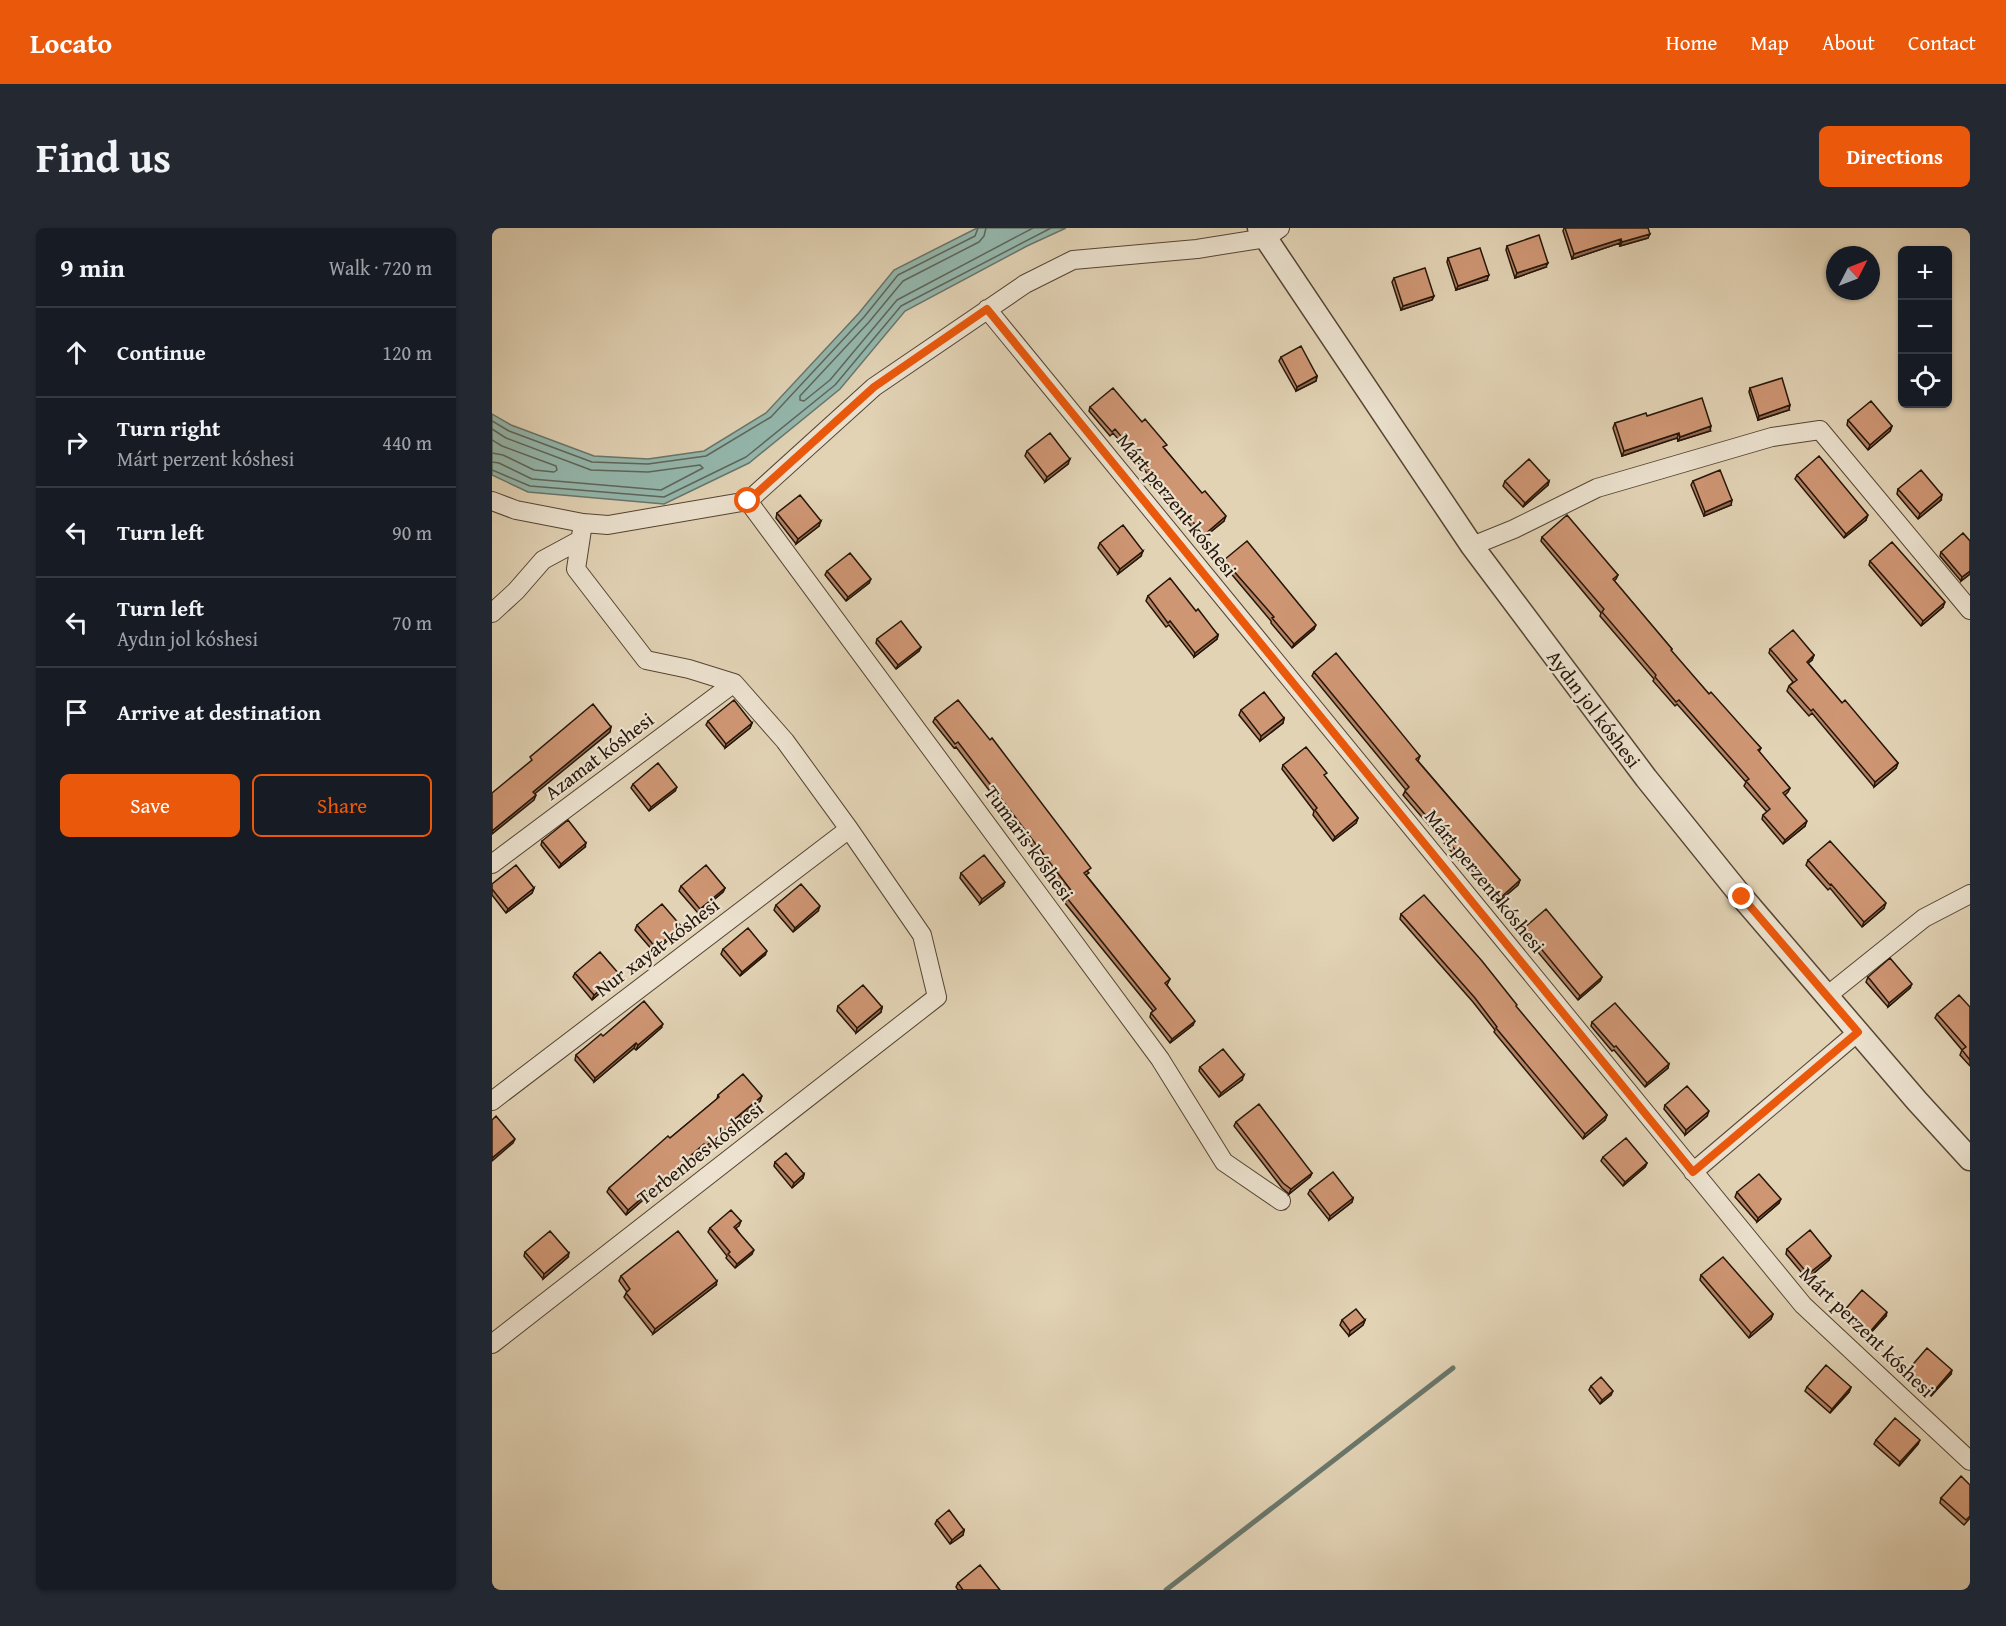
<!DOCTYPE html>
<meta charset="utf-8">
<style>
:root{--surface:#171b24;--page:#242831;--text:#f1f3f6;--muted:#9ea1a6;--line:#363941;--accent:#ea580c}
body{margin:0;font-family:"Gentium Book Plus",serif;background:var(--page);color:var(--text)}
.controls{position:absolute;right:18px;top:18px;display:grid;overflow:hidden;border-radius:9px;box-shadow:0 2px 4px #0004}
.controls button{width:54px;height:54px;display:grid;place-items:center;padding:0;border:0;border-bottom:2px solid var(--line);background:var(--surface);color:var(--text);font:30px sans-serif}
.compass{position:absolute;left:1334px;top:18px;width:54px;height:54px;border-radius:50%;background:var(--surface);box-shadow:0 2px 4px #0004;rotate:48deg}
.stop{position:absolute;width:18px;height:18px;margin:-14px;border:4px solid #ea580c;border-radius:50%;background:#fff}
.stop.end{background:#ea580c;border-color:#fff;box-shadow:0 2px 6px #0008}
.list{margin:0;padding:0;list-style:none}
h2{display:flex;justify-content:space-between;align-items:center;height:78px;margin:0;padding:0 24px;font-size:26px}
h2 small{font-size:20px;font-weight:400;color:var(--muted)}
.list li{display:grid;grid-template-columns:39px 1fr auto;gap:18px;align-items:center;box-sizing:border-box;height:90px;padding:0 24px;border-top:2px solid var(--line)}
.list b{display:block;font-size:22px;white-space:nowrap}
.list p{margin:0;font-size:20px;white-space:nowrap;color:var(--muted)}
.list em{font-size:20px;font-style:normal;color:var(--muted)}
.actions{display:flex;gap:12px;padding:18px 24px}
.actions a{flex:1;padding:14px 0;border:2px solid var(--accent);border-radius:9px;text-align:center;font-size:21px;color:var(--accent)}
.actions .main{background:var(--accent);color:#fff}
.icon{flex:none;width:33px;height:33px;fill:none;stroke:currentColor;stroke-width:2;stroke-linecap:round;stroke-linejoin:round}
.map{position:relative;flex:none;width:1478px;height:1362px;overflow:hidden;border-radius:9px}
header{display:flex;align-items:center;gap:36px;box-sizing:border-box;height:84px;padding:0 30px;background:var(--accent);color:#fff}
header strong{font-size:28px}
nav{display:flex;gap:33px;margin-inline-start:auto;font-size:21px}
.intro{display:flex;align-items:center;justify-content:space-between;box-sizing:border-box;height:144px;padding:0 36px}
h1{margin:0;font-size:42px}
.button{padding:15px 27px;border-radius:9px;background:var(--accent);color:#fff;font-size:21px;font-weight:700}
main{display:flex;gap:36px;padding:0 36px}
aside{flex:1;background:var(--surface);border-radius:9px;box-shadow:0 2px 4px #0004}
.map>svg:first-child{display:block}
</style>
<header>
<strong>Locato</strong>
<nav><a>Home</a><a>Map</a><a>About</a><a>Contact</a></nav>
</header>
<div class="intro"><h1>Find us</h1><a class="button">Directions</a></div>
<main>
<aside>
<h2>9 min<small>Walk · 720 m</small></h2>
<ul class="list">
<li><svg class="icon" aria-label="ahead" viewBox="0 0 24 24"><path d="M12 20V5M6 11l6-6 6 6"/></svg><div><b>Continue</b></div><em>120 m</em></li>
<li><svg class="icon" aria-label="right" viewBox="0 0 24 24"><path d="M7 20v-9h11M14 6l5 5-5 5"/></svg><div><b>Turn right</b><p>Márt perzent kóshesi</p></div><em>440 m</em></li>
<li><svg class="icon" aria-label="left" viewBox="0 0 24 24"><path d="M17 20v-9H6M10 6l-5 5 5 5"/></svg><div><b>Turn left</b></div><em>90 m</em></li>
<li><svg class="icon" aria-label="left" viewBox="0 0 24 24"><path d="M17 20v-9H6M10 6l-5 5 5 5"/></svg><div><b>Turn left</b><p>Aydın jol kóshesi</p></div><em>70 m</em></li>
<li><svg class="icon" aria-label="arrive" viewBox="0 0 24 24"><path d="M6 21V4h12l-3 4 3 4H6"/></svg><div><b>Arrive at destination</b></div></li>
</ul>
<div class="actions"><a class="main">Save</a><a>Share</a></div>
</aside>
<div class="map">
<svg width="1478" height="1362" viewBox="0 0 1478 1362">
<rect width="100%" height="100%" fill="#e2d3b5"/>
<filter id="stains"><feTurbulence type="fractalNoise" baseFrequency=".00333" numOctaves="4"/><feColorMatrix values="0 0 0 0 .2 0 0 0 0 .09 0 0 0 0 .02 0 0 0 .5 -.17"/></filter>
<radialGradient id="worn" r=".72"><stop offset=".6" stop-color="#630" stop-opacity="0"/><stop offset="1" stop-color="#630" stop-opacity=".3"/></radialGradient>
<path fill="#95b8ae" stroke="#69776c" stroke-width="1.5" d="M485,0H574L535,18L413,83L348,161L257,235L172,276L36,264L0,247V186L19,197L102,228L156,231L212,223L274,185L367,85L402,42Z"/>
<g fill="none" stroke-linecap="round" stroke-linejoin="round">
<path stroke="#5e675c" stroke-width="1.5" d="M494,0L492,8L487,14L411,53L377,94L308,168V172L312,173L338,152L405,72L541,0
M0,193L17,203L100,234L156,236L214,228L279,189L372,89L406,47L483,8L486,0
M0,201L14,210L99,242L156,244L208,237L211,240L169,262L40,251L7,235L0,234
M0,212L10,218L64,238L65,242L62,244L42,242L11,227L0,225
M0,242L38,258L172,269L254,229L343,157L409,78L559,0"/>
<path stroke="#69776c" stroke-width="5" d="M674,1362L961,1140"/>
<g stroke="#554534" stroke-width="20">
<path id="minor" d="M495,81L1311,1077L1478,1233
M0,273L24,282L91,295L116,297L256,273L382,159L533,56L581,32L705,21L774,10L788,0
M256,273L668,831L732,934L789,973
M980,318L1022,301L1105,260L1280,209L1328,202L1478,382
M0,385L24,363L51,332L88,312
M0,636L242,455
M1336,767L1432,690L1478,666
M0,873L357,601
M1201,944L1366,804
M0,1116L445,769L430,707L357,601L293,513L242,455L197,441L154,432L84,341L91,295"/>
</g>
<g stroke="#554534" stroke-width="25">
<path id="tertiary" d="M767,0L980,318L1154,550L1250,669L1425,873L1478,931"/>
</g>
<use href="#minor" stroke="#ece2cf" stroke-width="18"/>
<use href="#tertiary" stroke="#ece2cf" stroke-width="22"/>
</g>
<path fill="#b28164" stroke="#261609" stroke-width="1.5" d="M1072,0H1156V10L1128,18V15L1080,31L1071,3Z
M1015,18L1054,39L1023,50L1014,22Z
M956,30L995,52L964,62L955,34Z
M902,50L942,68L940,72L909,82L900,54Z
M789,129L825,148L824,153L804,163L787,133Z
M1258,160L1297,182L1266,192L1257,164Z
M598,179L673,221L732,293L710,311L681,277L679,280L657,255L659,250L621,205L618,208L597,183Z
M1155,188L1218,203L1186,213L1185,210L1130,228L1121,200L1123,195Z
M1356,192L1400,198L1398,203L1376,222L1355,197Z
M535,223L576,236L553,254L533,228Z
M1305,247L1374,292L1352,310L1303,251Z
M1013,253H1057L1056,257L1031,279L1011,258Z
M1201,253L1239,277L1212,288L1199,257Z
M1406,261L1449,272L1426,291L1405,266Z
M285,285L327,298L304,316L284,290Z
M1050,309L1126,347L1124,351L1122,353L1180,421L1179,423L1217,466L1269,520L1267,524L1298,560L1296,564L1293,567L1313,598L1291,616L1270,591L1271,587L1275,584L1252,558L1254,554L1185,476L1183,478L1161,453L1162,451L1108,388L1109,385L1049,313Z
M608,315L649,328L626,346L606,320Z
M1449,324L1478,346L1469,353L1448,328Z
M732,332L822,401L800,420L779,395V393L731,336Z
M1378,333L1451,379L1429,398L1377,337Z
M335,343L377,355L354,373L333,347Z
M656,368L704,383L726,407L725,411L702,429L677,397L674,399L654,373Z
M385,411L429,419L427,423L404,441L384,415Z
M1278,421L1322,427L1320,432L1316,435L1350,475L1406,535L1404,540L1382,559L1320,485L1317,488L1295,463L1297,458L1301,454L1277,425Z
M822,444L928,528L926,533L1028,652L1026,657L1004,676L911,567L914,562L820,448Z
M749,482L792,490L791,495L768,513L747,487Z
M443,490L597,645L594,647L678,751L675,757L701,797L678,815L658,789L659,785L661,783L573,675L575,670L578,668L464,519L462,520L441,494Z
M216,493L260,495L258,500L233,520L214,497Z
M791,537L833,549L866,590L864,595L841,613L821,587L822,583L790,541Z
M141,556L183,563L157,583L139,560Z
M50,613L93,619L67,640L49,617Z
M1316,632L1392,680L1370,699L1338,660L1336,662L1314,637Z
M469,645L511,658L488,676L468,650Z
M0,656L42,660L40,665L14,685L0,667Z
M189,658L233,660L231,664L206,685L187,663Z
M284,677L326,683L301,704L282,682Z
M909,686L1024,779L1115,887L1113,892L1091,911L1002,804L1003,802L981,774L908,691Z
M145,697L189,698L187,703L162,724L143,702Z
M1032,700L1110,749L1108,753L1086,772L1030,705Z
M231,721L273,727L248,748L229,726Z
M83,745L127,746L125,750L100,772L81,749Z
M1376,749L1418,760L1396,779L1374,754Z
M346,778L390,779L389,784L364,805L345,783Z
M1478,779V838L1468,827L1470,822L1443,790L1445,786Z
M1100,794L1176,840L1153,859L1122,822L1120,823L1099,798Z
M169,800L144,822L142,820L102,854L83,832L84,827L111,808Z
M708,839L750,852L727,869L707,843Z
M226,867L268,873L239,898L238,902L213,923L210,920L134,987L115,964L117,960L178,910L225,871Z
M1173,877L1215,888L1193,907L1172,881Z
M744,894L820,945L818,949L797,966L790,960L742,898Z
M1111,929L1155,935L1153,939L1131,958L1109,933Z
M283,934L312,946L311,950L300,960L282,938Z
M818,962L861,970L860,974L837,992L816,966Z
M1245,964L1287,975L1265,994L1243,969Z
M249,993L247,998L244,1000L260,1026L243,1040L234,1030L235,1028L216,1004L218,1000Z
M1295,1021L1339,1028L1337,1032L1315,1051L1294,1026Z
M33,1024L76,1029L51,1051L32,1028Z
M1209,1047L1281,1086L1279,1091L1257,1110L1208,1052Z
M129,1048L224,1057L161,1106L132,1069L135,1064L127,1053Z
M1351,1084L1394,1088L1374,1110L1349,1088Z
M850,1092H873L871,1097L857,1108L848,1097Z
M1416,1142L1459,1146L1439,1168L1414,1146Z
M1099,1158L1119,1167L1108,1176L1097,1162Z
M1315,1159H1359L1357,1164L1338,1185L1313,1163Z
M1384,1212L1426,1216L1407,1238L1382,1216Z
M1449,1270L1478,1290L1472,1297L1448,1275Z
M445,1292L472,1302L471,1307L458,1316L443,1296Z
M466,1355L508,1362H466L464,1359Z"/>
<path fill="#916951" stroke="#261609" stroke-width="1.5" d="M1158,6L1156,10L1128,18L1130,14Z
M1129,11L1128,15L1080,31L1082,26Z
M1056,35L1054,39L1023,50L1025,45Z
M997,47L995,52L964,62L966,58Z
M942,68L940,72L909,82L911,78Z
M825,148L824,153L804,163L805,159Z
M1298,177L1297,182L1266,192L1267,188Z
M1219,198L1218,203L1186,213L1188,209Z
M1400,198L1398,203L1376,222L1378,217Z
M1187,205L1185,210L1130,228L1132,223Z
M578,231L576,236L553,254L555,249Z
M1057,253L1056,257L1031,279L1033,275Z
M1450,267L1449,272L1426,291L1428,286Z
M1240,272L1239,277L1212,288L1213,284Z
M1376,287L1374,292L1352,310L1354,306Z
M734,288L732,293L710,311L712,307Z
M329,293L327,298L304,316L306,311Z
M651,323L649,328L626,346L628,341Z
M1478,343V346L1469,353L1470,349Z
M379,351L377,355L354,373L356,369Z
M1453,374L1451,379L1429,398L1431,393Z
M824,397L822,401L800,420L802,416Z
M726,407L725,411L702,429L703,425Z
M429,419L427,423L404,441L406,437Z
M1322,427L1320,432L1313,438L1315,434Z
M792,490L791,495L768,513L769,508Z
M260,495L258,500L233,520L234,516Z
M119,499L118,504L39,569L41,564Z
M1406,535L1404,540L1382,559L1383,554Z
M185,559L183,563L157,583L159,579Z
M44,567L42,572L0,606V603Z
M866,590L864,595L841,613L843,609Z
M1315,593L1313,598L1291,616L1293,612Z
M94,615L93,619L67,640L69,636Z
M1028,652L1026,657L1004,676L1006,672Z
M513,654L511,658L488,676L490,671Z
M42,660L40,665L14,685L16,681Z
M233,660L231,664L206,685L208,681Z
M1394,675L1392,680L1370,699L1372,694Z
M328,678L326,683L301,704L303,700Z
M189,698L187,703L162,724L164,720Z
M275,723L273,727L248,748L250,744Z
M127,746L125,750L100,772L102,767Z
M1110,749L1108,753L1086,772L1088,768Z
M1420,756L1418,760L1396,779L1397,775Z
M390,779L389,784L364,805L365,800Z
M703,793L701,797L678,815L680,811Z
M171,796L169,800L144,822L146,817Z
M144,815L142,820L102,854L103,850Z
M1177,836L1176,840L1153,859L1155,855Z
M752,847L750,852L727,869L729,865Z
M270,868L268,873L239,898L238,902L213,923L214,918L238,895Z
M1217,883L1215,888L1193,907L1194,902Z
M1115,887L1113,892L1091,911L1093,906Z
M23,911L21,915L0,933V930Z
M212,916L210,920L134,987L136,982Z
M1155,935L1153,939L1131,958L1133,954Z
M820,945L818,949L797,966L799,961Z
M312,946L311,950L300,960L302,955Z
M861,970L860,974L837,992L838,988Z
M1289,971L1287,975L1265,994L1266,990Z
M262,1022L260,1026L243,1040L245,1036Z
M77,1025L76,1029L51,1051L52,1046Z
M1339,1028L1337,1032L1315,1051L1316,1046Z
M225,1053L224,1057L161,1106L163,1101Z
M1395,1084L1394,1088L1374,1110L1376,1106Z
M1281,1086L1279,1091L1257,1110L1259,1105Z
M873,1092L871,1097L857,1108L858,1103Z
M1460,1142L1459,1146L1439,1168L1441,1164Z
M1359,1159L1357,1164L1338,1185L1340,1181Z
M1121,1163L1119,1167L1108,1176L1110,1172Z
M1428,1212L1426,1216L1407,1238L1408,1234Z
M472,1302L471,1307L458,1316L460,1312Z"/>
<path fill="#cf9674" stroke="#261609" stroke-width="1.5" d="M1073,0H1156L1158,6L1130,14L1129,11L1082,26Z
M1047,7L1056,35L1025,45L1015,18Z
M988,20L997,47L966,58L956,30Z
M933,40L942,68L911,78L902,50Z
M809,118L825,148L805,159L789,129Z
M1290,150L1298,177L1267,188L1258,160Z
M621,160L650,194L653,191L675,217L671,219L710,265L713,263L734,288L712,307L683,273L680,275L659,250L662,247L623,201L620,204L598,179Z
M1210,170L1219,198L1188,209L1187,205L1132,223L1123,195L1154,185L1155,188Z
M1379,173L1400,198L1378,217L1356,192Z
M558,205L578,231L555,249L535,223Z
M1327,228L1376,287L1354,306L1305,247Z
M1037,231L1057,253L1033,275L1013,253Z
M1228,242L1240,272L1213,284L1201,253Z
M1429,242L1450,267L1428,286L1406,261Z
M308,267L329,293L306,311L285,285Z
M1075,287L1126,347L1121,351L1180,421L1179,422L1217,466L1219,464L1269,520L1266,522L1298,560L1291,565L1315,593L1293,612L1271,587L1278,581L1254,553L1257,551L1187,472L1184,474L1163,449L1164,447L1110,384L1112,381L1050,309Z
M631,297L651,323L628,341L608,315Z
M1471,305L1478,313V343L1470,349L1449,324Z
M755,313L824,397L802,416L780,390L782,389L732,332Z
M1400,314L1453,374L1431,393L1378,333Z
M358,325L379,351L356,369L335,343Z
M678,350L704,383L706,381L726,407L703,425L678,393L676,395L656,368Z
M409,393L429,419L406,437L385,411Z
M1301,402L1322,427L1315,434L1350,475L1353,472L1406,535L1383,554L1321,481L1319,483L1297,458L1305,452L1278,421Z
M844,425L928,528L924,531L1028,652L1006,672L913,563L917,559L822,444Z
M772,464L792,490L769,508L749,482Z
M242,472L260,495L234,516L216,493Z
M466,472L498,512L500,510L599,640L592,645L678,751L673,755L703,793L680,811L659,785L664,781L575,670L581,665L466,514L463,516L443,490Z
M101,476L119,499L41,564L44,567L0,603V565L40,532L38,529Z
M814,519L835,545L832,547L866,590L843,609L823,582L825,580L791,537Z
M166,535L185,559L159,579L141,556Z
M76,592L94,615L69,636L50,613Z
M1338,613L1394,675L1372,694L1339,656L1338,657L1316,632Z
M492,627L513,654L490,671L469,645Z
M24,637L42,660L16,681L0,661V656Z
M214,637L233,660L208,681L189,658Z
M309,656L328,678L303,700L284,677Z
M932,667L990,733L1025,777L1024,778L1115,887L1093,906L1004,800L1005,799L983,770L909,686Z
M170,676L189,698L164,720L145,697Z
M1054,681L1110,749L1088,768L1032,700Z
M256,700L275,723L250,744L231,721Z
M108,724L127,746L102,767L83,745Z
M1398,730L1420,756L1397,775L1376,749Z
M371,757L390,779L365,800L346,778Z
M1467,767L1478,779V832L1470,822L1474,819L1445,786Z
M152,773L171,796L146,817L144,815L103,850L84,827L109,806L111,808Z
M1123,775L1177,836L1155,855L1124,818L1122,819L1100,794Z
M731,821L752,847L729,865L708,839Z
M251,846L270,868L238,895L239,897L214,918L212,916L136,982L117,960L176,908L178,910L227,869L226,867Z
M1195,858L1217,883L1194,902L1173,877Z
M767,876L820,945L799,961L791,955L744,894Z
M4,888L23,911L0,930V892Z
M1134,910L1155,935L1133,954L1111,929Z
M294,925L312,946L302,955L283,934Z
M841,944L861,970L838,988L818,962Z
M1267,946L1289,971L1266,990L1245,964Z
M239,982L249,993L242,999L262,1022L245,1036L236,1026L238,1024L218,1000Z
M1318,1002L1339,1028L1316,1046L1295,1021Z
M58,1003L77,1025L52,1046L33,1024Z
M186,1003L225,1053L163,1101L134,1065L138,1061L129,1048Z
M1231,1029L1281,1086L1259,1105L1209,1047Z
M1370,1062L1395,1084L1376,1106L1351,1084Z
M864,1081L873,1092L858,1103L850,1092Z
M1435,1120L1460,1142L1441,1164L1416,1142Z
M1334,1137L1359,1159L1340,1181L1315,1159Z
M1109,1149L1121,1163L1110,1172L1099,1158Z
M1403,1190L1428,1212L1408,1234L1384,1212Z
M1469,1248L1478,1257V1288L1474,1292L1449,1270Z
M457,1282L472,1302L460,1312L445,1292Z
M488,1337L508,1362H471L466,1355Z"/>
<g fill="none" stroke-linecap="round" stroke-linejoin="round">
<path stroke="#ea580c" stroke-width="8" d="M256,273L382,159L495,81L1201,944L1366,804L1250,669"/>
</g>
<g text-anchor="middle" stroke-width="4.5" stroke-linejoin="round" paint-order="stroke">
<g font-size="20" fill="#261609" stroke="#ece2cf">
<text transform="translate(685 277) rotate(51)" y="7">Márt perzent kóshesi</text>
<text transform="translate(1102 481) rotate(53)" y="7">Aydın jol kóshesi</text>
<text transform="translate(107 528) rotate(-37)" y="7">Azamat kóshesi</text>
<text transform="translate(537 615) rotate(54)" y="7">Tumaris kóshesi</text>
<text transform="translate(993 653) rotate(51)" y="7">Márt perzent kóshesi</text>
<text transform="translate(165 719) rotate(-37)" y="7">Nur xayat kóshesi</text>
<text transform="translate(208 925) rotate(-38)" y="7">Terbenbes kóshesi</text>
<text transform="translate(1375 1104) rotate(44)" y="7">Márt perzent kóshesi</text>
</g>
</g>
<rect width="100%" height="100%" filter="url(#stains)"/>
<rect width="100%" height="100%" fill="url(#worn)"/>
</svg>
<div class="controls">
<button>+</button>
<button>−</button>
<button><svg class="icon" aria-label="locate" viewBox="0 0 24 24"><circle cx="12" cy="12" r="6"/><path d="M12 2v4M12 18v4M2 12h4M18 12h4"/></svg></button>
</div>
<svg class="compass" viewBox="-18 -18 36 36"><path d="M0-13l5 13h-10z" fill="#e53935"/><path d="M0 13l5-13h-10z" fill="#9ea1a6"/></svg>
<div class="stop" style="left:256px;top:273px"></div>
<div class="stop end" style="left:1250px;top:669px"></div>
</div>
</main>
